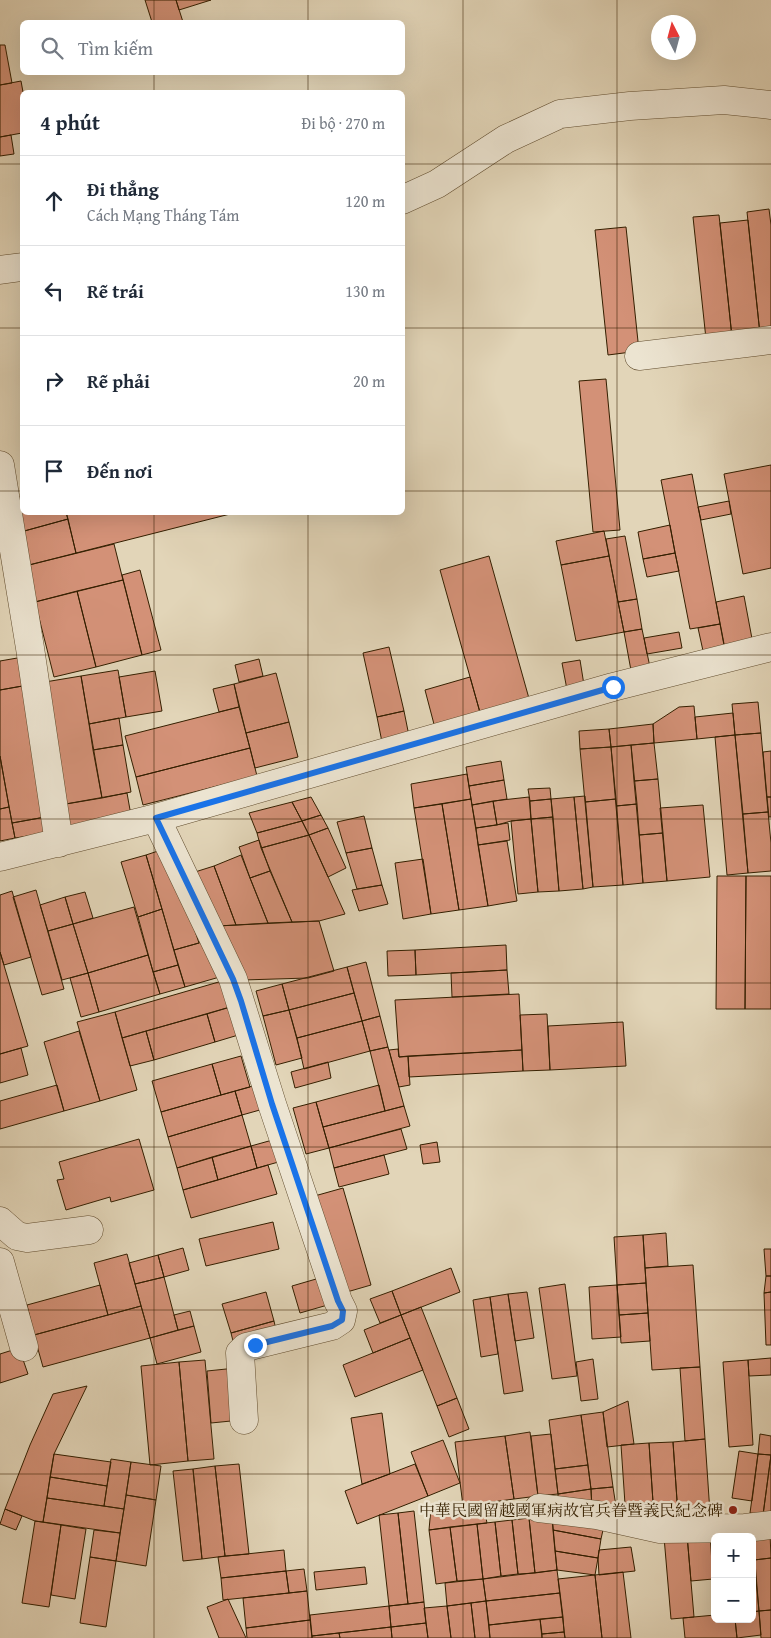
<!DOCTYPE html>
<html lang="vi">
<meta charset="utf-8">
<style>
:root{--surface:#fff;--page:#f2f2f3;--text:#1f2937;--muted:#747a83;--line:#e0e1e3}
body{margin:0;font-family:"Gentium Book Plus","Noto Serif SC",serif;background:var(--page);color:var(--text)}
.controls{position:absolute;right:15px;bottom:15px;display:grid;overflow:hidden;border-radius:8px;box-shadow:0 5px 20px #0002}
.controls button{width:45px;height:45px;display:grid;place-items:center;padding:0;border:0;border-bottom:1px solid var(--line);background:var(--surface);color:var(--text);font:25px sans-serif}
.compass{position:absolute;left:651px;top:15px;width:45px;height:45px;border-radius:50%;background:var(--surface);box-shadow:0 5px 20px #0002;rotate:354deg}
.stop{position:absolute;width:15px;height:15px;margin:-11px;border:4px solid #1a73e8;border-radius:50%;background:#fff}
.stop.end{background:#1a73e8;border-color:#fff;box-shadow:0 1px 5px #0008}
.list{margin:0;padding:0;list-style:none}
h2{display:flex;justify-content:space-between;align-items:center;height:65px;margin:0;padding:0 20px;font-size:21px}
h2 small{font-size:16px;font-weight:400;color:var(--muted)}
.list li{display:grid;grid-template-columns:32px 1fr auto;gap:15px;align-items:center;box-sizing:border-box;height:90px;padding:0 20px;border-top:1px solid var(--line)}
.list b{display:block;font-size:19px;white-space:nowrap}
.list p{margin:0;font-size:16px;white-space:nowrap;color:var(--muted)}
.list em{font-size:16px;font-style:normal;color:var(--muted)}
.icon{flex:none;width:28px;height:28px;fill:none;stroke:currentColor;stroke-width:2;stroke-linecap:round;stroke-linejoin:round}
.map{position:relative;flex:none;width:771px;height:1638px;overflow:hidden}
.search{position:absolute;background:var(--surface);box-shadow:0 5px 20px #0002;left:20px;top:20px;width:385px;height:55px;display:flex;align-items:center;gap:12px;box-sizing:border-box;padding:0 18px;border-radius:8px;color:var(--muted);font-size:19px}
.panel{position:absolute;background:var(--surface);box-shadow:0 5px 20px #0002;left:20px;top:90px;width:385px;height:425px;border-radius:8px}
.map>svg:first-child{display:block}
</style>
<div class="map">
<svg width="771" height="1638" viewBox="0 0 771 1638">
<rect width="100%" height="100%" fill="#e2d5b8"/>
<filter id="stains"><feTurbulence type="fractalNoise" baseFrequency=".004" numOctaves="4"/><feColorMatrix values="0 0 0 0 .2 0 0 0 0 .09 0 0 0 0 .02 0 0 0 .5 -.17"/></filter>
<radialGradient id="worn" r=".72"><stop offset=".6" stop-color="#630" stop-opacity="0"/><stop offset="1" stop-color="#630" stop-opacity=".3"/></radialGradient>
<path fill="#d39177" stroke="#341f00" d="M145,0H176L183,22H152Z
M176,0H211L179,10Z
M0,45H5L12,83L0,85Z
M21,81L23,92L22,133L0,137V85Z
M11,135L14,154L0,156V137Z
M769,209L771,225V333L760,334L747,212Z
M719,215L732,337L706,339L693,217Z
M748,220L760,334L732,337L720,223Z
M626,227L639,351L608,355L595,230Z
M606,379L620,530L593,532L579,381Z
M771,465V568L743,574L724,474Z
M692,474L720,624L690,629L661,480Z
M22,496V512H66L68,519L17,533L9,500Z
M729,501L731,514L701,520L698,507Z
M66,512H238L76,553Z
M68,519L76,553L25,566L17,533Z
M670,525L675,553L643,559L638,532Z
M604,531L609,556L561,565L556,541Z
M625,536L637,599L618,602L606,539Z
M114,544L123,580L35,602L25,566Z
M675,553L679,571L647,577L643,559Z
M489,556L530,702L481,716L440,570Z
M609,556L624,632L576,641L561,565Z
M140,570L161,650L142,655L122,575Z
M123,580L142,655L96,667L77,591Z
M77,591L96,667L54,677L35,602Z
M744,596L753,644L725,649L716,602Z
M637,599L642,629L624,632L618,602Z
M720,624L726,656L705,660L698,628Z
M642,629L651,672L632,676L624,632Z
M679,632L682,648L647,654L644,638Z
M389,647L404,711L377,717L363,653Z
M23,657L28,685L0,690V661Z
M259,659L263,676L239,682L235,665Z
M580,660L584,685L568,695L562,663Z
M118,670L126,717L89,724L81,676Z
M155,671L162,711L126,717L119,677Z
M276,673L289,722L246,733L234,684Z
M81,676L102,798L60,805L39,683Z
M470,677L481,716L435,728L425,690Z
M234,684L239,707L219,712L213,689Z
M28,685L51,816L12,823L0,756V690Z
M758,702L761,733L735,735L732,704Z
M694,706L697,739L654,743L653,724L679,707Z
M239,707L250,748L136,777L125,736Z
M404,711L409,736L382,742L377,717Z
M733,713L735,735L697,739L695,717Z
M119,718L123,745L93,750L89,724Z
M289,722L298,757L255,768L246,733Z
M653,724L654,743L611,747L609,729Z
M609,729L611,747L580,749L579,731Z
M761,733L768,812L743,814L735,735Z
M735,735L748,873L727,875L715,737Z
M654,743L658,779L634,781L631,745Z
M123,745L131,792L102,798L93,750Z
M631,745L637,804L616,806L611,747Z
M611,747L616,799L585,802L580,749Z
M250,748L257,776L143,805L136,777Z
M771,751V797H767L763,752Z
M0,756L9,807L0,809Z
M501,761L504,780L469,786L466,767Z
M467,774L471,799L414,808L411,784Z
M658,779L663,833L639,835L634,781Z
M504,780L507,799L472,805L469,786Z
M550,788L551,799L530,801L528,789Z
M127,793L132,821L65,833L60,805Z
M585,796L593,887L583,889L574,797Z
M311,797L321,815L302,821L292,802Z
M529,797L531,819L511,821L497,825L493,801Z
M574,797L583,889L559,891L551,799Z
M767,797H771V817H769Z
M471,799L488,906L459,910L442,804Z
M551,799L553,817L531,819L530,801Z
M616,799L623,885L593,887L585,802Z
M493,801L497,825L476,828L472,805Z
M292,802L302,821L257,833L249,813Z
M442,804L459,910L431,914L414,808Z
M637,804L643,883L623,885L616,806Z
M703,805L710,877L667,881L660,808Z
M9,807L15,838L0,841V809Z
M768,812L771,843V871L748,873L743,814Z
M321,815L328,828L309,835L302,821Z
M51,816L54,832L15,838L12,823Z
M364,816L372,848L346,853L337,822Z
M553,817L559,891L538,892L531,819Z
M531,819L538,892L518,894L511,821Z
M302,821L309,835L261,848L257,833Z
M508,823L510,840L478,845L476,828Z
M328,828L346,868L328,877L309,835Z
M663,833L667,881L643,883L639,835Z
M309,835L345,914L319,921L292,922L261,848Z
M259,840L270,871L250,878L239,847Z
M507,841L517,901L488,906L478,845Z
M167,848L199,943L174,950L146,855Z
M372,848L382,885L357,889L346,853Z
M146,855L162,909L138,917L121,862Z
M241,855L250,878L268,923L236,925L214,866Z
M423,859L431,914L403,919L395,863Z
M214,866L236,925L217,926L195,872Z
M270,871L292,922L268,923L250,878Z
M717,876H746L745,1009H716Z
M746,876H771V1009H745Z
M382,885L388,904L359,911L352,890Z
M36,890L64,989L42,995L13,897Z
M12,891L31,957L4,965L0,952V895Z
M85,892L93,918L73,924L65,897Z
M65,897L73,924L48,931L40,905Z
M134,907L148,955L88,973L73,924Z
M162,909L178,965L153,972L138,917Z
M319,921L334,971L308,978L243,980L217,926Z
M73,924L88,973L62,980L48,931Z
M213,939L223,976L185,987L174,950Z
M506,945L507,970L416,975L415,950Z
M415,950L416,975L388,976L387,951Z
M0,952L28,1046L0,1054Z
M148,955L160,994L99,1012L88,973Z
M366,962L380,1016L362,1021L347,967Z
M178,965L185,987L160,994L153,972Z
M347,967L354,993L289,1010L282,984Z
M507,970L509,994L452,997L451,973Z
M88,973L99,1012L81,1017L70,978Z
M229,979L237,1005L122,1038L115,1012Z
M282,984L289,1010L263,1016L256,991Z
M354,993L362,1021L297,1038L289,1010Z
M519,994L522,1050L399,1057L395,1000Z
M237,1005L245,1033L215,1042L207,1014Z
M289,1010L302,1058L276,1065L263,1016Z
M115,1012L137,1090L100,1101L77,1022Z
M207,1014L215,1042L154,1060L146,1031Z
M547,1014L550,1070L523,1071L520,1015Z
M380,1016L388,1047L370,1051L362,1021Z
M362,1021L370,1051L304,1069L297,1038Z
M623,1022L626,1066L550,1070L548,1026Z
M79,1031L100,1101L64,1111L44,1042Z
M146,1031L154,1060L130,1066L122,1038Z
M388,1047L404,1106L385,1111L370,1051Z
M21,1048L28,1075L0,1083V1054Z
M398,1049L399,1057L408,1056L410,1085L399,1087L389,1050Z
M522,1050L523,1071L409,1077L408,1056Z
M241,1056L250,1087L221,1095L212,1064Z
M328,1062L331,1078L295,1088L291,1072Z
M212,1064L221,1095L161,1112L152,1081Z
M260,1084L267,1108L242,1115L235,1091Z
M57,1085L64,1111L0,1129V1101Z
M379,1085L385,1111L323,1127L316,1102Z
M235,1091L242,1115L168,1137L161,1112Z
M316,1102L329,1148L306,1154L293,1108Z
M404,1106L410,1126L329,1148L323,1127Z
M242,1115L251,1146L177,1168L168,1137Z
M401,1129L407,1149L334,1168L329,1148Z
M139,1139L154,1190L111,1202L110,1197L66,1210L57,1180L64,1179L59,1162Z
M276,1139L282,1161L257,1168L251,1146Z
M437,1142L440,1162L423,1164L420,1145Z
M251,1146L257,1168L218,1180L212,1157Z
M384,1155L389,1174L339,1187L334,1168Z
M212,1157L218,1180L183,1190L177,1168Z
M268,1165L277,1194L191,1218L183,1190Z
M343,1188L371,1285L340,1294L311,1197Z
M273,1222L279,1249L206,1266L199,1239Z
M666,1233L668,1266L645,1268L643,1235Z
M643,1235L646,1283L617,1285L614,1237Z
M183,1248L189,1270L164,1277L158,1255Z
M764,1249H771V1276H766Z
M127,1254L141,1306L108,1315L94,1263Z
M158,1255L164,1277L135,1284L129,1263Z
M693,1265L700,1367L652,1370L645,1268Z
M451,1268L460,1292L401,1315L392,1291Z
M766,1276H771V1292L764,1293Z
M164,1277L178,1330L150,1338L135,1284Z
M323,1277L331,1304L300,1313L292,1286Z
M646,1283L648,1313L619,1315L617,1285Z
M565,1284L577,1376L552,1379L539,1288Z
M100,1285L108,1315L34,1335L27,1305Z
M617,1285L621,1337L592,1339L589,1287Z
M392,1291L401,1315L380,1323L370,1299Z
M266,1292L274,1321L231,1333L222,1304Z
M527,1292L534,1338L515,1341L508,1294Z
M771,1292V1345H766L764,1293Z
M508,1294L523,1391L504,1394L490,1297Z
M490,1297L498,1354L481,1357L473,1300Z
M141,1306L150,1338L43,1367L34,1335Z
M421,1307L457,1398L437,1406L401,1315Z
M190,1311L194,1326L178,1330L174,1315Z
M648,1313L650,1341L621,1343L619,1315Z
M401,1315L410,1338L373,1353L364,1330Z
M274,1321L277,1334L234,1345L231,1333Z
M194,1326L201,1352L157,1364L150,1338Z
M410,1338L423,1370L355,1397L343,1365Z
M19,1348L28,1374L0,1383V1354Z
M771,1358V1375L749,1376L748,1360Z
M593,1359L598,1399L581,1401L576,1362Z
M205,1360L214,1459L188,1461L179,1362Z
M748,1360L753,1445L729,1447L723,1362Z
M179,1362L188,1461L150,1465L141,1366Z
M700,1367L705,1439L685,1441L680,1368Z
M236,1368L241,1420L211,1423L207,1371Z
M87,1386L54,1454L43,1522L35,1521L5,1509L30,1445L53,1394Z
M457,1398L469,1429L449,1437L437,1406Z
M628,1401L634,1444L607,1447L603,1412Z
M603,1412L613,1487L591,1489L581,1415Z
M382,1413L390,1474L362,1484L351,1418Z
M581,1415L588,1465L555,1469L549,1420Z
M530,1432L538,1496L514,1499L505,1436Z
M551,1434L558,1494L538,1496L531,1436Z
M760,1434L771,1436V1455L758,1454Z
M505,1436L514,1499L463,1506L455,1442Z
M705,1439L710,1513L678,1515L673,1442Z
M443,1440L460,1483L428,1496L411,1452Z
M673,1442L678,1515L654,1517L649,1443Z
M649,1443L653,1502L625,1504L621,1445Z
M739,1451L758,1454L752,1501L732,1498Z
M54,1454L111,1462L107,1486L50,1477Z
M758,1454L771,1455L763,1515L750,1513Z
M771,1455V1516L763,1515Z
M111,1459L131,1462L124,1509L104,1506Z
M131,1462L161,1466L156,1500L126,1495Z
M239,1464L249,1554L225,1556L215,1466Z
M415,1464L428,1496L357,1524L345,1491Z
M588,1465L591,1489L558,1494L555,1469Z
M215,1466L225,1556L202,1559L193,1469Z
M193,1469L202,1559L183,1561L173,1471Z
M50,1477L107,1486L104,1506L47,1498Z
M613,1487L617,1513L592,1511L591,1489Z
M591,1489L592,1511L558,1507V1494Z
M126,1495L156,1500L146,1566L116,1561Z
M47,1498L124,1509L120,1533L43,1522Z
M653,1502L654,1517L626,1519L625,1504Z
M431,1508H484L487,1523L429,1530Z
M5,1509L22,1516L16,1530L0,1524Z
M414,1511L424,1602L408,1604L398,1513Z
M398,1513L408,1604L389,1606L379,1515Z
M552,1516L605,1521L601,1539L553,1530Z
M552,1516L557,1570L535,1573L529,1518Z
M529,1518L535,1573L518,1574L512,1520Z
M512,1520L518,1574L501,1576L495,1522Z
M35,1521L61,1525L49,1607L22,1603Z
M495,1522L501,1576L483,1579L477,1524Z
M477,1524L483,1579L457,1581L450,1527Z
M61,1525L86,1529L75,1599L51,1595Z
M450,1527L457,1581L436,1584L429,1530Z
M94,1530L120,1533L116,1561L90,1557Z
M553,1530L601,1539L598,1558L555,1551Z
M710,1533L713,1579L691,1581L687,1535Z
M770,1533L771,1558L754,1560L752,1535Z
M687,1535L694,1617L671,1619L664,1537Z
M631,1547L635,1571L599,1575L598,1558L599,1550Z
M284,1550L286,1571L221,1578L218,1557Z
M752,1550H754L759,1611L752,1612Z
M555,1551L598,1558L595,1575L557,1570Z
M90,1557L116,1561L106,1627L80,1623Z
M771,1558V1610L759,1611L754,1560Z
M365,1567L367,1584L316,1590L314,1572Z
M304,1569L307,1591L289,1593L286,1571Z
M557,1570L560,1593L486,1601L483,1579Z
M286,1571L289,1593L223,1600L221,1578Z
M623,1572L631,1638H602L595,1575Z
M595,1575L602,1638H565L558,1579Z
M483,1579L486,1601L447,1606L445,1583Z
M307,1591L310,1620L246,1628L243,1598Z
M560,1593L563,1617L489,1625L486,1601Z
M228,1599L246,1638H219L207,1607Z
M486,1601L490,1638H475L471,1603Z
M424,1602L426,1623L391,1627L389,1606Z
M471,1603L475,1638H451L447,1606Z
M389,1606L391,1627L312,1636L310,1615Z
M447,1606L451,1638H428L424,1608Z
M771,1610V1638H761L759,1611Z
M759,1611L761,1635L737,1638L735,1619H752V1612Z
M715,1615V1619H735L737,1638H685L683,1618Z
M563,1617L564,1632L542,1634L540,1619Z
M540,1619L542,1638H490L489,1625Z
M310,1620L312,1638H247L246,1628Z
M426,1623L428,1638H392L391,1627Z
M391,1627L392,1638H340L339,1633Z
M564,1632L565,1638H542V1634Z
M339,1633L340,1638H312V1636Z"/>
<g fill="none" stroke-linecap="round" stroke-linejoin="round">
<g stroke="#604c2e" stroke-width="29">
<path id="minor" d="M402,200L437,184L506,139L560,114L630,106L724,100L771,105
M0,270L22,267
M639,356L771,340
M0,465L30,648L59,843
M156,818L233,979L272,1104L338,1301L343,1311L341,1320L332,1326L246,1347L240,1353L244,1420
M0,857L156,818L613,687L771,647
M0,1221L17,1236L27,1238L89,1230
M0,1262L24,1347
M539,1508L597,1515L660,1529L745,1528L771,1525"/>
</g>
<use href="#minor" stroke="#ece4d1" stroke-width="28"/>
</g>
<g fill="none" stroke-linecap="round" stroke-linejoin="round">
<path stroke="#1a73e8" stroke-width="6" d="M255,1345L332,1326L342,1320L343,1311L338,1301L272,1104L241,1001L233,979L156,818L613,687"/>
</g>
<path fill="none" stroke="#341f00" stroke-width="1" stroke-opacity="0.55" d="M154,0V22M308,0V22M463,0V1638M617,0V1638M154,72V92M308,72V92M0,164H22M402,164H771M0,328H22M402,328H771M0,491H22M402,491H771M154,512V1638M308,512V1638M0,655H771M0,819H771M0,983H771M0,1147H771M0,1310H771M0,1474H771"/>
<circle fill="#8f2418" stroke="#ece4d1" stroke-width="2" cx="733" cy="1510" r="5"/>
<g text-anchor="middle" stroke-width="5" stroke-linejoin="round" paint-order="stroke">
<g font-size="16" fill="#341f00" stroke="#ece4d1" text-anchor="end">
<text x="723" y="1516">中華民國留越國軍病故官兵眷暨義民紀念碑</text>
</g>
</g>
<rect width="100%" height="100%" filter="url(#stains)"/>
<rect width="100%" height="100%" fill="url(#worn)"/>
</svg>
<div class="controls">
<button>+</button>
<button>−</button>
</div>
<svg class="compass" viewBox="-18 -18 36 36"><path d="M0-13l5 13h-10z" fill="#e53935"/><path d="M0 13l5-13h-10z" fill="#747a83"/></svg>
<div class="stop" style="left:613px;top:687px"></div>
<div class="stop end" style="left:255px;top:1345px"></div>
<div class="search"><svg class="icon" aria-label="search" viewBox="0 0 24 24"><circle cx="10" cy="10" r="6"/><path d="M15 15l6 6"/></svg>Tìm kiếm</div>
<section class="panel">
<h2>4 phút<small>Đi bộ · 270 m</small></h2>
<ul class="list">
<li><svg class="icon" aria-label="ahead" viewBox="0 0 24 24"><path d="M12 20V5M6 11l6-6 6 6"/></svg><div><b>Đi thẳng</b><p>Cách Mạng Tháng Tám</p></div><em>120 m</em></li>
<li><svg class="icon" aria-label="left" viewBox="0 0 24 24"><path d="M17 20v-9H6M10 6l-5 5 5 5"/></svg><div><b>Rẽ trái</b></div><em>130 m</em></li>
<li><svg class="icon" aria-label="right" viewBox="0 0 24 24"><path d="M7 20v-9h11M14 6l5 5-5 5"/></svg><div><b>Rẽ phải</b></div><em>20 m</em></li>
<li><svg class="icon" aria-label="arrive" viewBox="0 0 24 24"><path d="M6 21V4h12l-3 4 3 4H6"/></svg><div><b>Đến nơi</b></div></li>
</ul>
</section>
</div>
